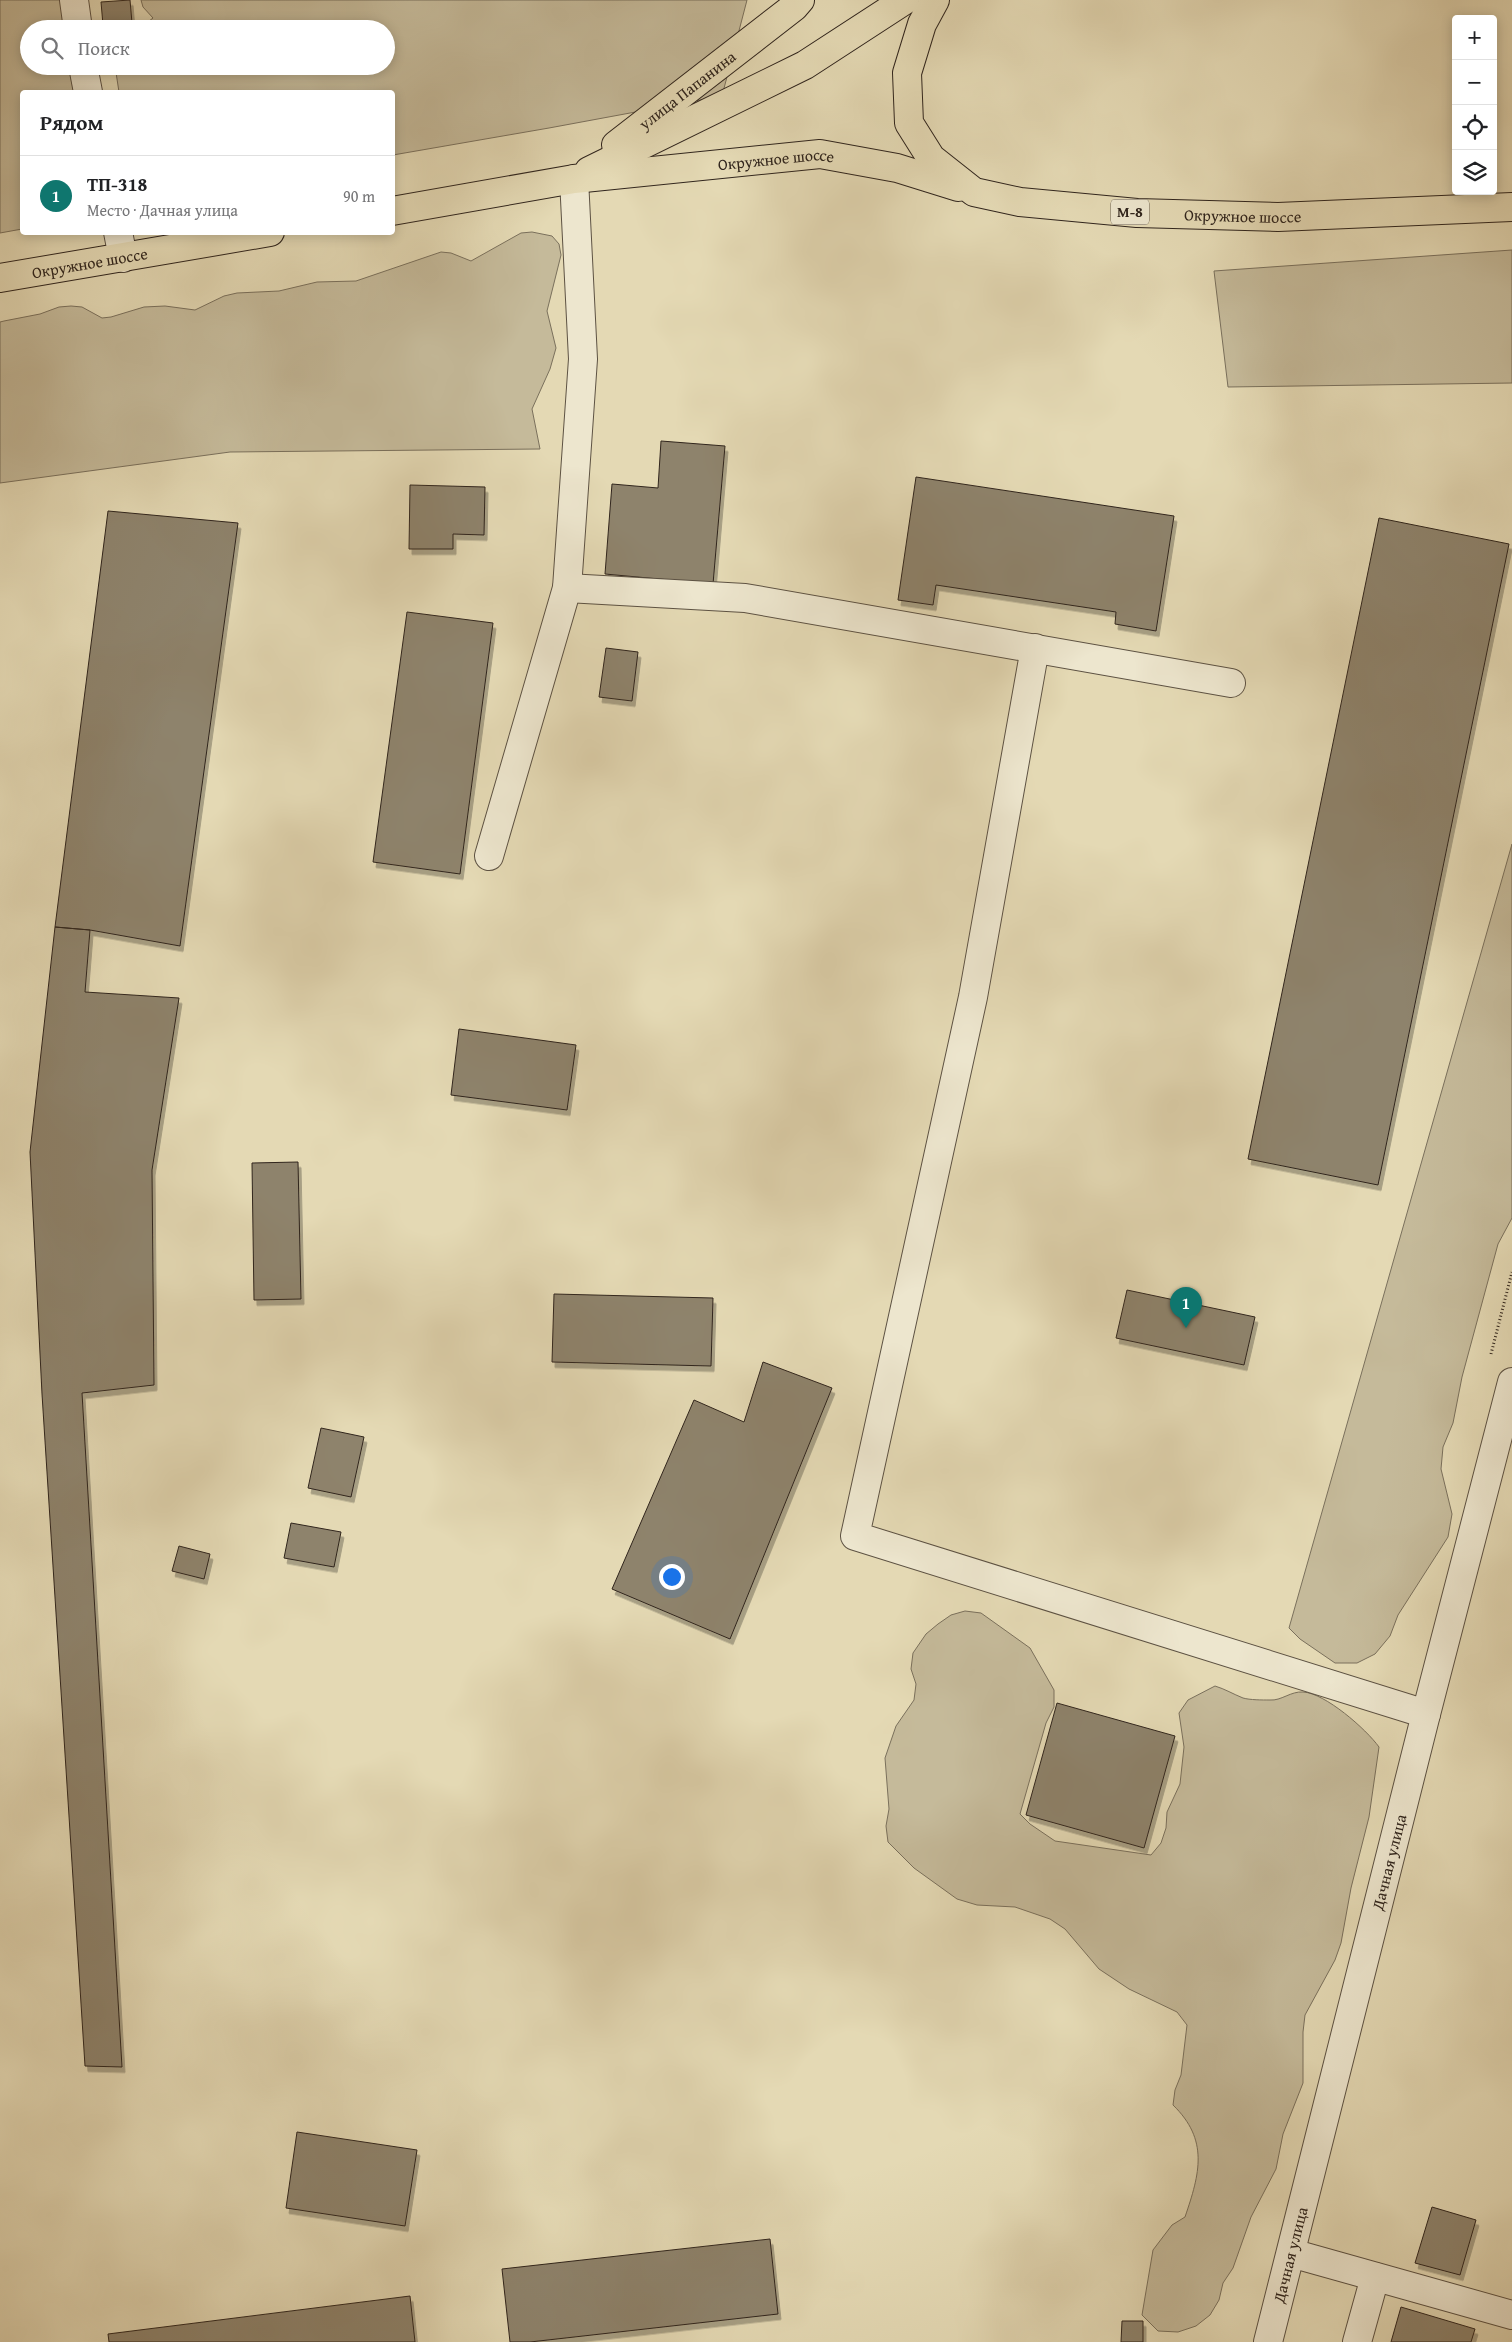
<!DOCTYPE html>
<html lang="ru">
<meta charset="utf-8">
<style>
:root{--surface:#fff;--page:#f2f2f2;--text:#202124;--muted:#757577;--line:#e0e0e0;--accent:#0f766e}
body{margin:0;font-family:"Gentium Book Plus",serif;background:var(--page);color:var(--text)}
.controls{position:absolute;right:15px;top:15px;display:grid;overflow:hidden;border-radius:5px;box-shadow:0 2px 12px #0003}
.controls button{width:45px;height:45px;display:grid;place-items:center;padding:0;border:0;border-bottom:1px solid var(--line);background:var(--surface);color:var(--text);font:25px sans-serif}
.you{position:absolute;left:671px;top:1576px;width:18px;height:18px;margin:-12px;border:4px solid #fff;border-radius:50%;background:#1a73e8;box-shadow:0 0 0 8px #1a73e833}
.badge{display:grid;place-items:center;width:32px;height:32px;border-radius:50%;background:var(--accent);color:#fff;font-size:16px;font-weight:700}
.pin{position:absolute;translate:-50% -41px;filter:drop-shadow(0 1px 2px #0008)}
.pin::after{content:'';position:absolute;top:26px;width:18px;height:15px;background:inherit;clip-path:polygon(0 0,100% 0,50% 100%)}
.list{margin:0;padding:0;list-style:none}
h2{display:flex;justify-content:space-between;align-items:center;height:65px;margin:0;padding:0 20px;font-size:21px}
h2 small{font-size:16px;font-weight:400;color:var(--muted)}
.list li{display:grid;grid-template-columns:32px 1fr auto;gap:15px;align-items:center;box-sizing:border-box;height:80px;padding:0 20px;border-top:1px solid var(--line)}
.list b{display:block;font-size:19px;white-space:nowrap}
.list p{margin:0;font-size:16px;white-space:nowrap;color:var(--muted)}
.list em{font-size:16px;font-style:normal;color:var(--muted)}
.icon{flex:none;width:28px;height:28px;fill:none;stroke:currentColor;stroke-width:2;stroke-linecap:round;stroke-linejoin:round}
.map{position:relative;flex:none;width:1512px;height:2342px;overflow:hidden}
.search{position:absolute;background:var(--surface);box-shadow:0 2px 12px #0003;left:20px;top:20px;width:375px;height:55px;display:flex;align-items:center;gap:12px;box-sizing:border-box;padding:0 18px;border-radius:28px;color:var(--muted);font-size:19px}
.panel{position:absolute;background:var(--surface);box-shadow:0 2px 12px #0003;left:20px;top:90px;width:375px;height:145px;border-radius:5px}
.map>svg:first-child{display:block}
</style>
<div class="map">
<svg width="1512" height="2342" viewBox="0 0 1512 2342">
<defs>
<filter id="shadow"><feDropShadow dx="3" dy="5.5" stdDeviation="0" flood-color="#0004"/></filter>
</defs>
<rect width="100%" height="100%" fill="#e4d9b4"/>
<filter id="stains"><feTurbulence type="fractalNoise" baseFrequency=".004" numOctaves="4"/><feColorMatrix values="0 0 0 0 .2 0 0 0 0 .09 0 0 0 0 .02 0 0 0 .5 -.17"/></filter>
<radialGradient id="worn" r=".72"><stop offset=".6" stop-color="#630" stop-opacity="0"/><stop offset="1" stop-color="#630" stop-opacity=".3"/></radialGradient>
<path fill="#c5ba9a" stroke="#7a705c" d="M0,0H61L66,29H29V66H73L78,92H22V229L0,233Z
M141,0H747L722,96L549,128L393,155L392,92H119L115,66H386V29H139L153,18L143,7Z
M532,232L552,236L559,244L561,255L547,311L556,348L550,369L532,409L540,449L230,452L0,483V322L4,321L40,314L59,307L71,306L82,307L102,318L111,317L144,307L165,306L195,310L224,296L237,293L279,291L317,282L356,281L441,252L451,253L471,261L521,233Z
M1512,250V383L1228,387L1214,271Z
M1512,844V1218L1498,1244L1462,1377L1453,1423L1443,1447L1441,1469L1452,1514L1448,1537L1398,1615L1390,1636L1375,1654L1357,1663H1335L1300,1639L1289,1628Z
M965,1611L981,1613L1030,1648L1054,1690V1707L1046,1723L1020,1814L1030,1824L1055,1841L1151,1855L1161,1843L1166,1828L1167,1812L1180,1784L1184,1747L1179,1713L1188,1700L1215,1686C1225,1689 1233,1694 1243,1698C1250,1700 1262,1700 1270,1700C1281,1701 1291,1691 1303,1692C1325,1693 1366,1729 1379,1747L1369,1817L1351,1888L1341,1943L1335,1960L1305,2015L1303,2032V2083L1283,2134L1276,2169L1251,2217L1233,2268L1223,2283L1219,2300L1210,2315L1196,2326L1178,2332L1158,2331L1142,2315L1153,2250L1172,2225L1185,2217C1200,2173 1209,2140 1173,2105L1175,2090L1181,2075L1187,2025L1177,2012L1129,1989L1099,1969L1065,1929L1050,1919L1015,1907L977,1905L957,1899L914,1868L888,1842L886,1826L889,1809L885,1758L896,1726L914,1700L916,1684L911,1669L913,1653L926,1634L938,1624L951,1615Z"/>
<path fill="#8e836c" stroke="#30251d" filter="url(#shadow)" d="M130,0L132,23L103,25L101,2Z
M661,441L725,446L713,584L605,574L612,484L658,488Z
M916,477L1174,516L1156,631L1115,624L1116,612L936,585L933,605L898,600Z
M410,485L485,487L484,535L453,534V549H409Z
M108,511L238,523L180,946L90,930L55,927Z
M1379,518L1509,544L1378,1185L1248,1159Z
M407,612L493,623L460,874L373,862Z
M606,648L638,652L632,701L599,697Z
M55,927L90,930L85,992L179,998L152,1170L154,1385L82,1393L122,2067L85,2066L42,1394L30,1152Z
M459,1029L576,1045L567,1110L451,1095Z
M298,1162L301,1299L254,1300L252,1163Z
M1127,1290L1255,1317L1244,1365L1116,1338Z
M554,1294L713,1298L711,1366L552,1362Z
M763,1362L832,1388L730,1639L612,1589L694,1400L744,1422Z
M321,1428L364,1437L351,1497L308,1488Z
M291,1523L341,1532L334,1567L284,1558Z
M179,1546L210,1554L204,1579L172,1571Z
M1057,1703L1175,1736L1144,1848L1026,1815Z
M297,2132L417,2150L405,2226L286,2208Z
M1432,2207L1476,2220L1460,2275L1415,2263Z
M770,2239L778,2314L530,2342H510L502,2269Z
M410,2296L415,2342H109L108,2334Z
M1401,2307L1475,2329L1471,2342H1391Z
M1122,2321H1143V2342H1121Z"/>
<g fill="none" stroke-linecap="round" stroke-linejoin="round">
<g stroke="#5d5243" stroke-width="30">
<g id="minor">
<path d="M74,0L78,29"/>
<path d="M83,66L88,92"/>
<path d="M118,232L123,258"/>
<path d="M567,588L745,598L1231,683"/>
<path d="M1035,648L973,997L855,1536L1426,1714"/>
<path d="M489,856L567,588L583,359L574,179"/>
<path d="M1291,2253L1512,2315"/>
<path id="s1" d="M1268,2342L1426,1714L1512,1382"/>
<path d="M1357,2342L1375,2277"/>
</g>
</g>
<g stroke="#30251d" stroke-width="30">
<g id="major">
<path id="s2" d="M935,0L922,24L907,73L909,123L931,158L974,192L1020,202L1137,213L1278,217L1512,207"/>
<path id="s3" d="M616,145L794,7L800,0"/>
<path d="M589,171L805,65L905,0"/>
<path id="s4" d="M392,211L574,179L820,154L897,168L958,187"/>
<path id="s5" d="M0,278L270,232"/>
</g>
</g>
<path stroke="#30251d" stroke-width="3" stroke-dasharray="1 2.5" stroke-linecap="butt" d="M1491,1354L1512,1272"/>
<use href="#minor" stroke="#ede6ce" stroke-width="28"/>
<use href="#major" stroke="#e4d9b4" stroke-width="28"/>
</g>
<g text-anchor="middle" stroke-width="5" stroke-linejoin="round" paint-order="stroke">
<rect fill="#ede6ce" stroke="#695f52" stroke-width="1" x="1111" y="199.5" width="38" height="25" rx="4"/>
<g font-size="15" font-weight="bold" fill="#30251d">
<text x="1130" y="217">М-8</text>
</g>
<g font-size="16" fill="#30251d" stroke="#ede6ce">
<text dy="6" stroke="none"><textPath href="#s3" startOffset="90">улица Папанина</textPath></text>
<text dy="6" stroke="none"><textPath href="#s4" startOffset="388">Окружное шоссе</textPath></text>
<text dy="6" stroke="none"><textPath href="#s2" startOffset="495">Окружное шоссе</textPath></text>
<text dy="6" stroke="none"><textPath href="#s5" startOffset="91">Окружное шоссе</textPath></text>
<text dy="6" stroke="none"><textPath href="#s1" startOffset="495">Дачная улица</textPath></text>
<text dy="6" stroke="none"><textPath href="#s1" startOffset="90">Дачная улица</textPath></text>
</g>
</g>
<rect width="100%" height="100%" filter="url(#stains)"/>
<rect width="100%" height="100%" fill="url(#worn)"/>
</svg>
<div class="controls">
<button>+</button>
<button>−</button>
<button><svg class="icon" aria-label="locate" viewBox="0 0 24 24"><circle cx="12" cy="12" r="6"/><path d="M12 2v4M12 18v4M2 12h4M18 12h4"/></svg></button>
<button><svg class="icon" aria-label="layers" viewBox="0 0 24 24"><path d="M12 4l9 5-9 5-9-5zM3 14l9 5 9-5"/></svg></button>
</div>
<div class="you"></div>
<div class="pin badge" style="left:1186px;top:1328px">1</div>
<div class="search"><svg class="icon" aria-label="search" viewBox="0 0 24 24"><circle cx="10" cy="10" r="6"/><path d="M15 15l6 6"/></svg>Поиск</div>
<section class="panel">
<h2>Рядом<small></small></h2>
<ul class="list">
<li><span class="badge">1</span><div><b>ТП-318</b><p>Место · Дачная улица</p></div><em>90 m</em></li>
</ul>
</section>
</div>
